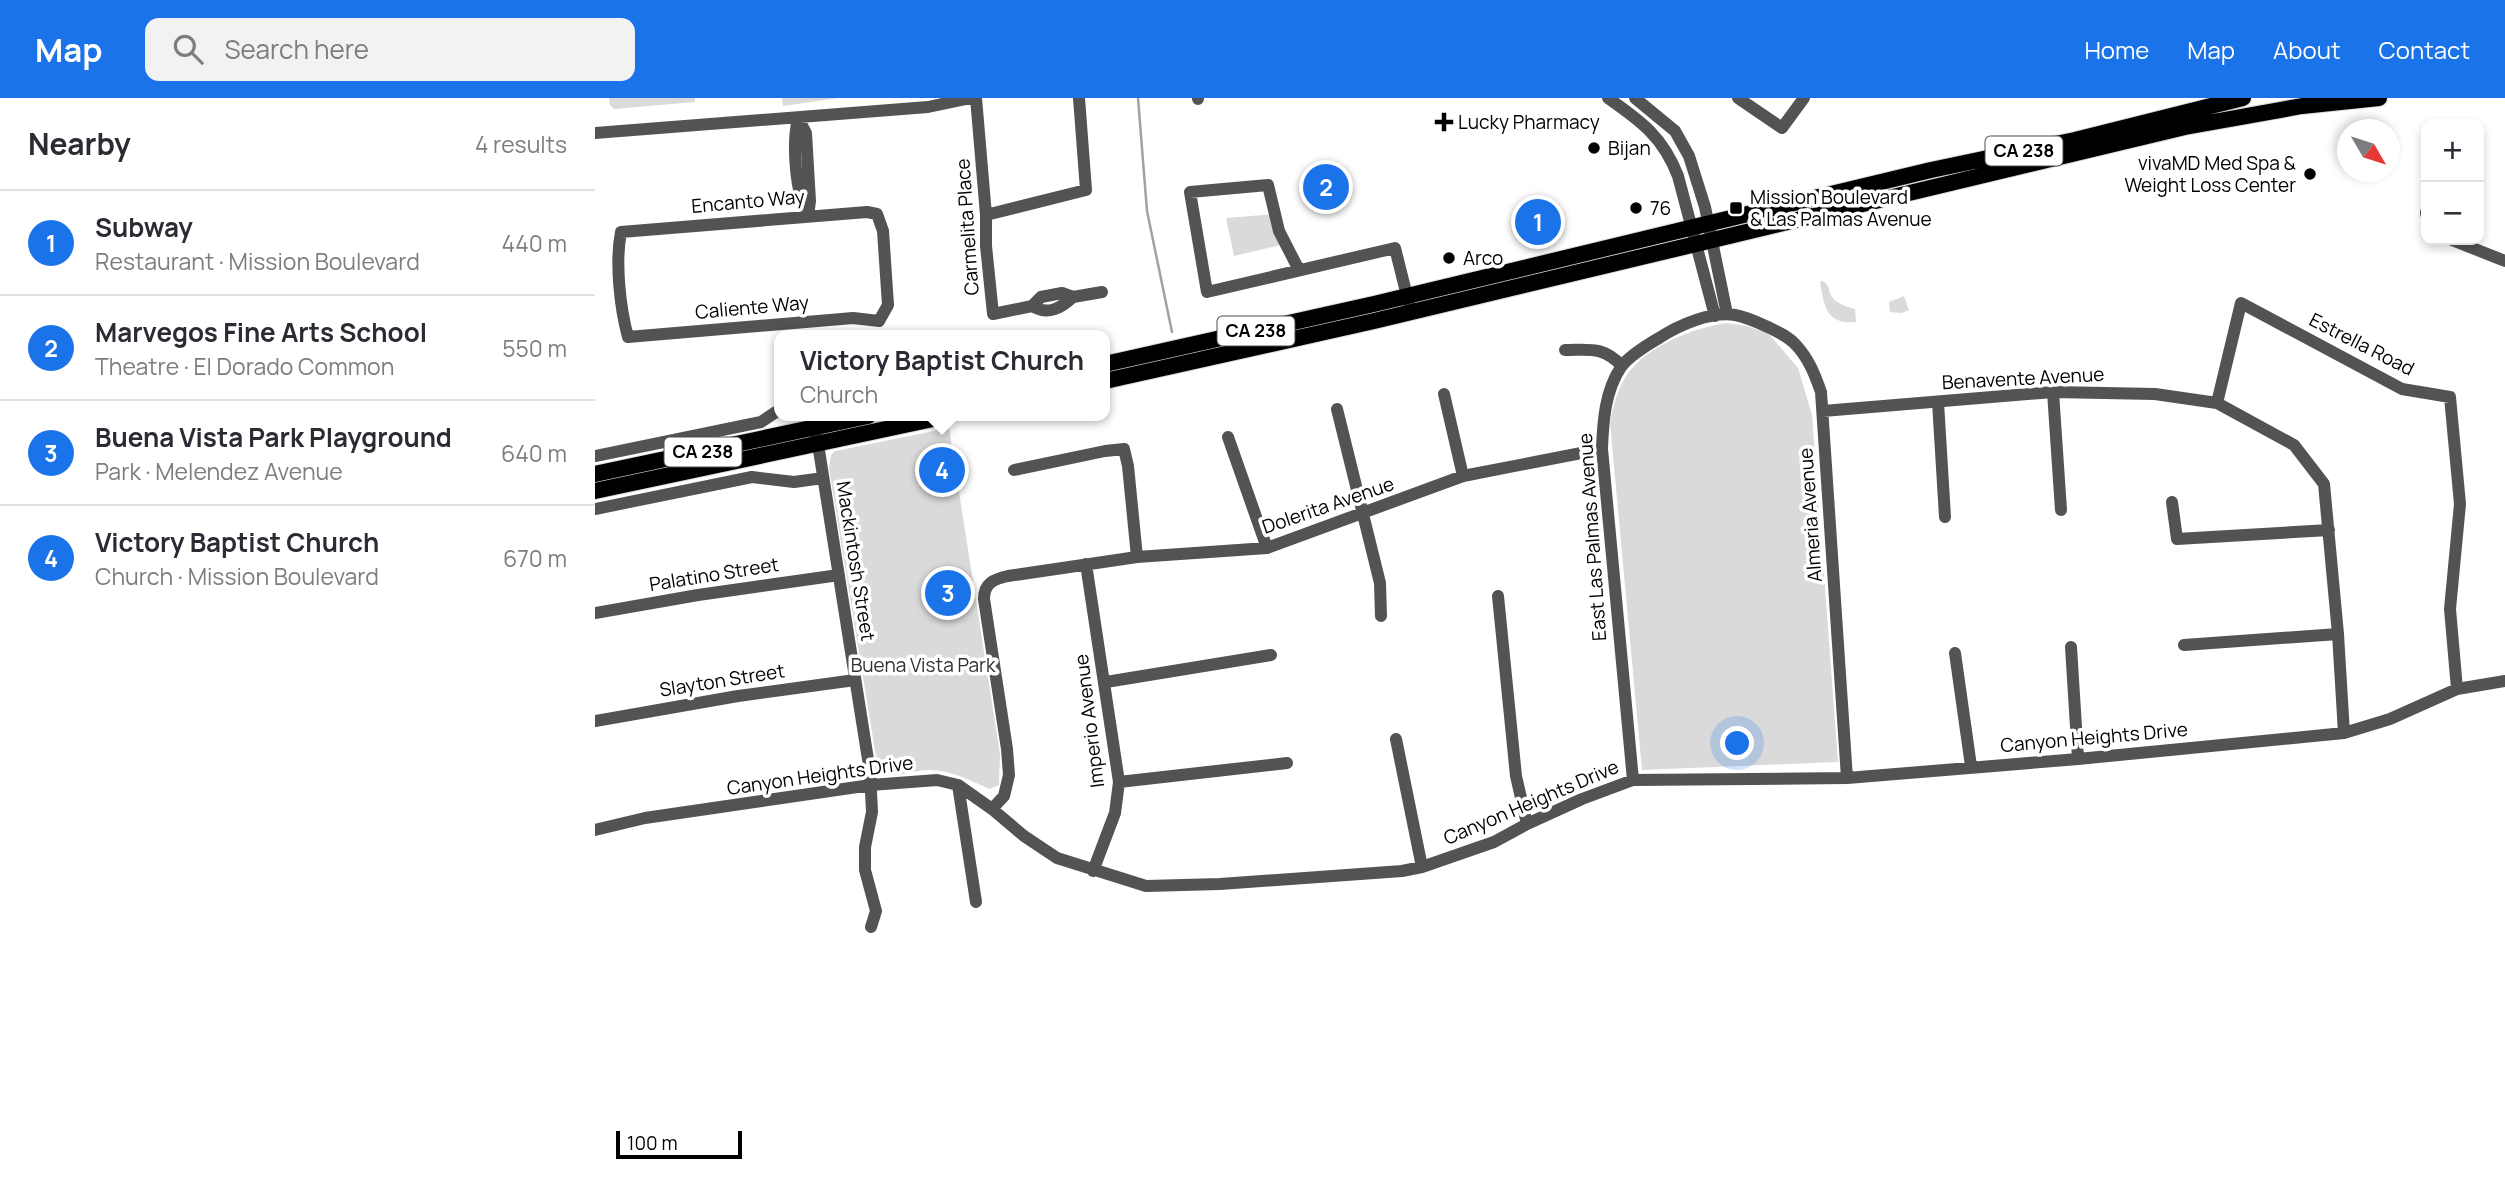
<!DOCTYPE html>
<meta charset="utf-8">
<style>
:root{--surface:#fff;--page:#f2f2f3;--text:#2b2b33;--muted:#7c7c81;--line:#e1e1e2;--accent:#1a73e8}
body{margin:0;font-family:Manrope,sans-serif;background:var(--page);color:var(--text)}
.controls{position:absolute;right:21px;top:21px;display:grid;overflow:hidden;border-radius:14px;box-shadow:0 4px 10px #0003}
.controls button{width:63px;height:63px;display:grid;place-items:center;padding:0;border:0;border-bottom:2px solid var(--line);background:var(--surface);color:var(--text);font:35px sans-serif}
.compass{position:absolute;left:1742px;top:21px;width:63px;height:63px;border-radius:50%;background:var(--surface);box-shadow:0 4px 10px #0003;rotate:129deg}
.scale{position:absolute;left:21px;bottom:18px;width:126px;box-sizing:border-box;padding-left:7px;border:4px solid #000;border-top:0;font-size:19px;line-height:24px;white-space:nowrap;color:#000;-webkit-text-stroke:5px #fff;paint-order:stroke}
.you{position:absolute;left:1143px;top:646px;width:24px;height:24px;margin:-18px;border:5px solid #fff;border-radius:50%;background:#1a73e8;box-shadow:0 0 0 10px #1a73e833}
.badge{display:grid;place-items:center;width:46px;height:46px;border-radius:50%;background:var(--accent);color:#fff;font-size:23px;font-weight:700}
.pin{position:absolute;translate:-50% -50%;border:4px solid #fff;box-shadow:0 2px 7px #0006}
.popup{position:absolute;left:179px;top:232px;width:336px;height:91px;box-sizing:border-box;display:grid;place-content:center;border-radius:14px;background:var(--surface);filter:drop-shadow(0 2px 5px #0005);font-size:23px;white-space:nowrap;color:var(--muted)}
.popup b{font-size:26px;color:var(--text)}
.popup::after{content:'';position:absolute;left:50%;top:100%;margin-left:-14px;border:14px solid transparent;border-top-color:var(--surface)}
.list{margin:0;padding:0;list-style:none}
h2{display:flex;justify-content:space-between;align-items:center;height:91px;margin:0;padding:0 28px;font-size:30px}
h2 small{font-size:23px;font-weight:400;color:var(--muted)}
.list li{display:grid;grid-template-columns:46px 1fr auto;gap:21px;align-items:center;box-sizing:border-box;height:105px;padding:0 28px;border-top:2px solid var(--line)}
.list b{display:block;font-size:26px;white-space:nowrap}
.list p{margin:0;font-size:23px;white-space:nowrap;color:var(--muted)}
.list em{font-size:23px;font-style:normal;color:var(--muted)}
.icon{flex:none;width:38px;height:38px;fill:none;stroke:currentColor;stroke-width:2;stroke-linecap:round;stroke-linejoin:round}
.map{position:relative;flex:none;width:1910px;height:1079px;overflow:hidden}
header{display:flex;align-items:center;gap:42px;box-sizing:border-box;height:98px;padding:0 35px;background:var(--accent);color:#fff}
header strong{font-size:33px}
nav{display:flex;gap:38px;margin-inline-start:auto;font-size:24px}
.search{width:490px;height:63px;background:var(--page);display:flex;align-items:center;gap:18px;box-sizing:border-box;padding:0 24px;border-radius:14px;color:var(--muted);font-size:26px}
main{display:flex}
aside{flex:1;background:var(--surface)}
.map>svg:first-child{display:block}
</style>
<header>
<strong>Map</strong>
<div class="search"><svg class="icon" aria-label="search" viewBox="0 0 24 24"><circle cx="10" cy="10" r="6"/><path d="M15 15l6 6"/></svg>Search here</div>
<nav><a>Home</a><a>Map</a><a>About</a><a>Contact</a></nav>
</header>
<main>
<aside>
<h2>Nearby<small>4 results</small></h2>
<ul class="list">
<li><span class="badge">1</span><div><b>Subway</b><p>Restaurant · Mission Boulevard</p></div><em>440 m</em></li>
<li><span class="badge">2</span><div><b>Marvegos Fine Arts School</b><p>Theatre · El Dorado Common</p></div><em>550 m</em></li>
<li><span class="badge">3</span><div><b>Buena Vista Park Playground</b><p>Park · Melendez Avenue</p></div><em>640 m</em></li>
<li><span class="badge">4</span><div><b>Victory Baptist Church</b><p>Church · Mission Boulevard</p></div><em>670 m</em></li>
</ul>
</aside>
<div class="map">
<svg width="1910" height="1079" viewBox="0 0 1910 1079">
<rect width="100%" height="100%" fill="#fff"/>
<path fill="#dadada" d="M14,0H100V4L19,11L15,7Z
M187,0H243L188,8Z
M680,116L690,146L639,158L631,120Z
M1228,183C1236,188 1232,192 1237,199C1242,206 1253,209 1260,211L1261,224C1232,227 1229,209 1225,184Z
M1309,198L1314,212L1307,215L1295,214L1294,204Z
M1132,225L1152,228L1174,236L1203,270L1217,317L1243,664L1047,672L1015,325C1018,308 1022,293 1031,278C1050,249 1099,229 1132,225Z
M354,330L405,656L404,687L395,691C374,682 354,671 331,672C316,673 294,683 283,671L234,370L236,357L240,353Z"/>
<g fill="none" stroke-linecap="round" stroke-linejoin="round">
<path stroke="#a1a1a1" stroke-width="2.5" d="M543,0L552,113L577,234"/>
<g stroke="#dbdbdb" stroke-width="18">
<path id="major" d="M510,266L779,206L1336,72L1480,42L1648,0
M510,283L779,223L1590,29L1707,8L1784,0
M0,376L273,318
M0,393L352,318"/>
</g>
<path stroke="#535353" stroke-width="12" d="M381,0L391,117V148L398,216L437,208L446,199L467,195L478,199L507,194
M1013,0C1046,23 1068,39 1083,78L1120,218
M1040,0L1080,33L1094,58L1110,109L1132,216
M1143,0L1187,30L1209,0
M603,1V0
M203,20C197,46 200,94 213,118
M203,20L211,35L215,103L213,118
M0,35L333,9L376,0
M272,114L282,116L288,133L293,207L284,223L258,220L33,239C25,210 20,164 26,134Z
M1831,114V116
M391,117L491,92L484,0
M1857,142L1910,163
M704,172L684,133L673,87L595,94L612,194L800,150L814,206
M437,208C453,218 466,210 478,199
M970,252C995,252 1008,248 1027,268
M1458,294L1466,412
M849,296L868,378
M1343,304L1350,419
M1622,305L1646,205L1807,291L1855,299L1865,406L1855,511L1862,591
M742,311L785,485L786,518
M1228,313L1458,294L1560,296L1622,305L1699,347L1729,386L1743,536L1749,635
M215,318L223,346L275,674L277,714L270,749V772L281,813L276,829
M633,339L672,450
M0,358L166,324L184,312
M419,372L510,353L529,351L533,368L542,459
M1577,404L1582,441L1734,432
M0,411L157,379L199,384L228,380
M491,466L524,684L520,715L498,773
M903,498L921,678L932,726
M0,515L103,497L244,477
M1589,547L1743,536
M1476,549L1483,661
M1360,555L1376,668
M511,584L676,557
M0,623L143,598L260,582
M801,641L827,769
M1038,682L1007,351C1008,323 1010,293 1026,269C1034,258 1052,247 1064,240C1084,227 1116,213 1140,217C1152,219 1164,225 1175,230C1185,235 1194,239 1201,247C1214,261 1220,277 1226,294L1252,680
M524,684L692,665
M363,687L381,804
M397,711L409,698L414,677L412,651L389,501C389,485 399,481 413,478L542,459L672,450L868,378L1007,351
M0,732L50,720L276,687L342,682L363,687L397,711L429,738L462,760L551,788L625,786L807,773L827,769L899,744L932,726L987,701L1038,682L1252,680L1483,661L1749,635L1795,621L1862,591L1910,583"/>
<use href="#major" stroke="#000" stroke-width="16"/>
</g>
<g fill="#000" stroke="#fff" stroke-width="2.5">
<path d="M845.5 13.5h7v7h7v7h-7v7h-7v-7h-7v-7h7z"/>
<circle cx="999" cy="50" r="7"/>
<circle cx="1715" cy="76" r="7"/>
<circle cx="1041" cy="110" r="7"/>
<rect x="1134" y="103" width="14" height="14" rx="3.5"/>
<circle cx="854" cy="160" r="7"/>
</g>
<g text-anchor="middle" stroke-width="7" stroke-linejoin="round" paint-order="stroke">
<g fill="#fff" stroke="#4c4c4c" stroke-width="2">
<rect x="1390.5" y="38.5" width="77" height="29" rx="5"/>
<rect x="622.5" y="218.5" width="77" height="29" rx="5"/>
<rect x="69.5" y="339.5" width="77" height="29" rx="5"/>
</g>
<g font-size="18" font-weight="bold" fill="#000">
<text x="1429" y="59">CA 238</text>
<text x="661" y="239">CA 238</text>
<text x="108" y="360">CA 238</text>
</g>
<g font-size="19" fill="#000" stroke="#fff" text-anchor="start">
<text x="863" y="31">Lucky Pharmacy</text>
<text x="1013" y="57">Bijan</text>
<text x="1701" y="72" text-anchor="end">vivaMD Med Spa &amp;<tspan x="1701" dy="22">Weight Loss Center</tspan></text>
<text x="1155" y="106">Mission Boulevard<tspan x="1155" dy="22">&amp; Las Palmas Avenue</tspan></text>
<text x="1055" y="117">76</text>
<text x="868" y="167">Arco</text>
</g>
<g font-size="19" fill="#000" stroke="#fff">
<text transform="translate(153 103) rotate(-5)" y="7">Encanto Way</text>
<text transform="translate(372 129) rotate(-94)" y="7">Carmelita Place</text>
<text transform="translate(157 209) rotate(-5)" y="7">Caliente Way</text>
<text transform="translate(1767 246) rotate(27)" y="7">Estrella Road</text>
<text transform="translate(1428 280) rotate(-3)" y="7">Benavente Avenue</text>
<text transform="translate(733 407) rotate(-19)" y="7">Dolerita Avenue</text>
<text transform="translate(1215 417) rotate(-94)" y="7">Almeria Avenue</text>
<text transform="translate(997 439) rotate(-94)" y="7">East Las Palmas Avenue</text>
<text transform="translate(261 463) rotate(81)" y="7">Mackintosh Street</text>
<text transform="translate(119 476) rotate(-9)" y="7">Palatino Street</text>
<text transform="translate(127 582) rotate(-9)" y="7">Slayton Street</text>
<text transform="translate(494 623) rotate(-97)" y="7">Imperio Avenue</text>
<text transform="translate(1499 639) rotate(-5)" y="7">Canyon Heights Drive</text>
<text transform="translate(225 677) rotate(-8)" y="7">Canyon Heights Drive</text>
<text transform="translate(936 704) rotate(-23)" y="7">Canyon Heights Drive</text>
</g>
<g font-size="19" fill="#313131" stroke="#fff">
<text x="328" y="574">Buena Vista Park</text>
</g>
</g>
</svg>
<div class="controls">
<button>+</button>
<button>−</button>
</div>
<svg class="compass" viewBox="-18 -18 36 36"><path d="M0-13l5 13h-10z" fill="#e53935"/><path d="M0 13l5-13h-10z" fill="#7c7c81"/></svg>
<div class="scale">100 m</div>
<div class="you"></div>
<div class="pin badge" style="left:943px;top:124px">1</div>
<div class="pin badge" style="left:731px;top:89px">2</div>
<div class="pin badge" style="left:353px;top:495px">3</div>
<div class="pin badge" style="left:347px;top:372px">4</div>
<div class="popup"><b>Victory Baptist Church</b>Church</div>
</div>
</main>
